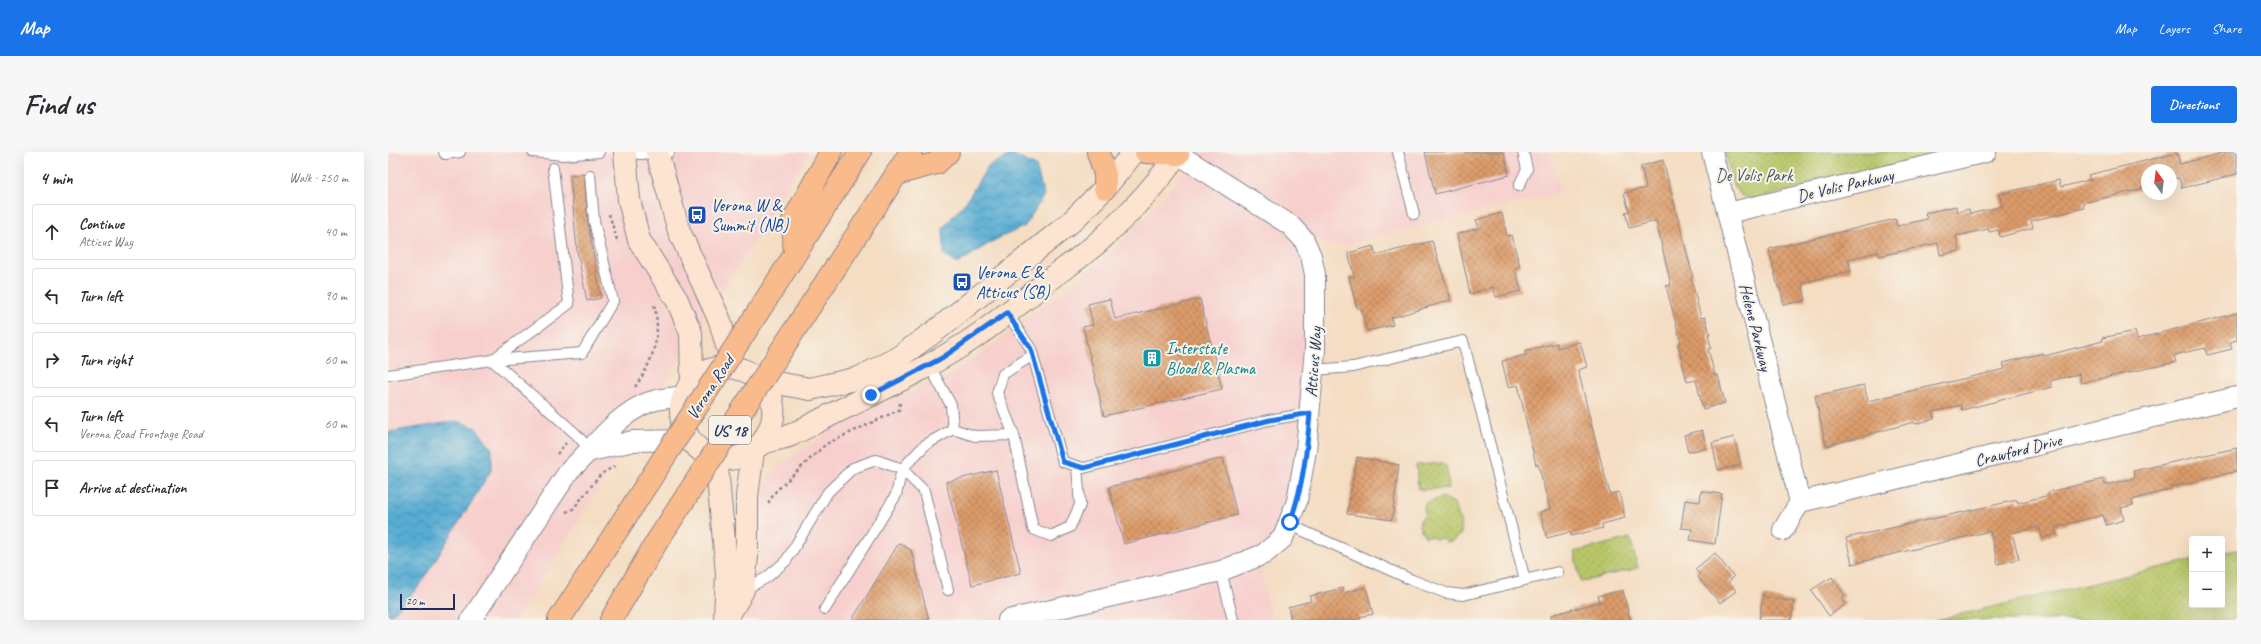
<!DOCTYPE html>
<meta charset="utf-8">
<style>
:root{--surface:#fff;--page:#f7f7f7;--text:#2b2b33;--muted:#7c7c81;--line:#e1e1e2;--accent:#1a73e8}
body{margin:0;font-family:Caveat,sans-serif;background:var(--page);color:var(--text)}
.controls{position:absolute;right:12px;bottom:12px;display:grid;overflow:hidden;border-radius:4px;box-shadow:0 4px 16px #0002}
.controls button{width:36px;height:36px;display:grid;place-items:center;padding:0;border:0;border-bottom:1px solid var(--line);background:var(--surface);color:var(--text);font:20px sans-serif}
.compass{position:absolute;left:1753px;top:12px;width:36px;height:36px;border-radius:50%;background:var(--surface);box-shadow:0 4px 16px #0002;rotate:346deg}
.scale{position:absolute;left:12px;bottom:10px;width:55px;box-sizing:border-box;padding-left:4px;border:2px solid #1b2f5e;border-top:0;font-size:11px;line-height:14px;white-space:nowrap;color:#1b2f5e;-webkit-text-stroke:3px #f7f3e8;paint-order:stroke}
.stop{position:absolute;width:12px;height:12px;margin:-9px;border:3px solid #1a73e8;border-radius:50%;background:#fff}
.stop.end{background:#1a73e8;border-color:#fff;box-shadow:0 1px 4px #0008}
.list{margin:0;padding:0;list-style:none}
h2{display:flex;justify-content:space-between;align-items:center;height:52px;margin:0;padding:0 16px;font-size:17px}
h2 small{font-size:13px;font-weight:400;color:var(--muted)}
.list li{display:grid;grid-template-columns:26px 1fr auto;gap:12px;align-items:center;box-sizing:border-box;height:56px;margin:0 8px 8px;padding:0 8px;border:1px solid var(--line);border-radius:4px}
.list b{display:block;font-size:15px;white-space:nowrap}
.list p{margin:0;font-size:13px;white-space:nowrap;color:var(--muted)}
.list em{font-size:13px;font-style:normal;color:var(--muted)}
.icon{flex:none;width:22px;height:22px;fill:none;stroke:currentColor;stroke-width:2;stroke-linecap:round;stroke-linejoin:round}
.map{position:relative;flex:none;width:1849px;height:468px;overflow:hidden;border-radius:4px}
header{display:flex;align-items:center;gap:24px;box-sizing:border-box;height:56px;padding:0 20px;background:var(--accent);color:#fff}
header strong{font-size:19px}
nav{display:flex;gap:22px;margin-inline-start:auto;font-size:14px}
.intro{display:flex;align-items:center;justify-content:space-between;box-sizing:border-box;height:96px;padding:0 24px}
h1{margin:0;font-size:28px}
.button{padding:10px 18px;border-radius:4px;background:var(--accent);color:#fff;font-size:14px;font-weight:700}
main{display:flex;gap:24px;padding:0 24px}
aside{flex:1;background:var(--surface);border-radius:4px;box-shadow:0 4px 16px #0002}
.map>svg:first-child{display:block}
</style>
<header>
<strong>Map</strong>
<nav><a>Map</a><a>Layers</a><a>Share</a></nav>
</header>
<div class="intro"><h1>Find us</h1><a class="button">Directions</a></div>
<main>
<aside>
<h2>4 min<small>Walk · 250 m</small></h2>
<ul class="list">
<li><svg class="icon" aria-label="ahead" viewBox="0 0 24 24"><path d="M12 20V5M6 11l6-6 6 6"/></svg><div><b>Continue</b><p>Atticus Way</p></div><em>40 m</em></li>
<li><svg class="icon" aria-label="left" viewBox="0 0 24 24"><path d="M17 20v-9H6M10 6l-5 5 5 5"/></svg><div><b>Turn left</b></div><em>90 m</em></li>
<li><svg class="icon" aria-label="right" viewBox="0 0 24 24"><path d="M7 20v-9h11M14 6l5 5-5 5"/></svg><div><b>Turn right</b></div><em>60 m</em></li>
<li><svg class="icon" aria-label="left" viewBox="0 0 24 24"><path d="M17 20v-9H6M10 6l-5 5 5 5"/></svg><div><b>Turn left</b><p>Verona Road Frontage Road</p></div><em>60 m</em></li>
<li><svg class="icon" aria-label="arrive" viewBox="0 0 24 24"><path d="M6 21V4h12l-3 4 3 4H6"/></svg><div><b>Arrive at destination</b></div></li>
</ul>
</aside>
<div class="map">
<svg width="1849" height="468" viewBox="0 0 1849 468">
<defs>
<pattern id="green-dots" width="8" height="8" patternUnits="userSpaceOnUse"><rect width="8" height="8" fill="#b8c668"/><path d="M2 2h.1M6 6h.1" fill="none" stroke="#9eaa5d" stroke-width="1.8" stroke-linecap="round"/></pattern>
<pattern id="water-waves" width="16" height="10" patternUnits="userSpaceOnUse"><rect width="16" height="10" fill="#56acd3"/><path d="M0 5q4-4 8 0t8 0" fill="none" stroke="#468cae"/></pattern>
<pattern id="building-cross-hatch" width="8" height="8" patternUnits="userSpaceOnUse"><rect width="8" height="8" fill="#dd9c6a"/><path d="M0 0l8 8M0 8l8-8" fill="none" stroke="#b2805a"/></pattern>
</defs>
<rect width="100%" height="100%" fill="#f7f3e8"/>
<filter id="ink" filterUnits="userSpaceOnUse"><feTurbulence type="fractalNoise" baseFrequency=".025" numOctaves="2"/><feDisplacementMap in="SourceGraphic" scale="8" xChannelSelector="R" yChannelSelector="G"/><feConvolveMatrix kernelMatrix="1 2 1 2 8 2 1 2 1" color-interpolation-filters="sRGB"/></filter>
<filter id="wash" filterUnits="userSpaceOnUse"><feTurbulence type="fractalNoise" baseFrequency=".012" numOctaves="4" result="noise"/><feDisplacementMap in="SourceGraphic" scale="16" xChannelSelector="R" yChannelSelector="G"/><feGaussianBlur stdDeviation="0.9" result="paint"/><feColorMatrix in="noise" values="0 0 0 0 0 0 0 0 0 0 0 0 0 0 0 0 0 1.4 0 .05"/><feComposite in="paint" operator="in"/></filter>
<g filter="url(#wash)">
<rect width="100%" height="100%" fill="#f4ddc2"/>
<path fill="#f7d0ce" d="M0,0H421L128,468H0Z
M809,0H1162L1172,41L949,94L916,88L927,122L902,370L866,401L874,426L884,468H355L364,450L373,401L371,340L391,313L465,264L554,227L601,196L727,98L780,40Z"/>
<path fill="url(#green-dots)" stroke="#6a7a63" d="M1337,0H1561L1367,47L1354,44L1346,36Z
M1055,311L1059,316L1061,336L1034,338L1030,336L1028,313Z
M1055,345L1066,351C1069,361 1075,372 1073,382L1064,389L1058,390L1054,386L1047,387L1043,384L1037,385L1031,374L1032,368L1037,363L1036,354L1038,351Z
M1242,386L1250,416L1193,430L1186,400Z
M1849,398V468H1548L1804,408V453H1834V401Z"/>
<path fill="url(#water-waves)" stroke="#386e98" d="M624,2L648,14L656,43L637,74L605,89L569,112L556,102L555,76L579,48L600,14Z
M69,269L88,276L104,297V317L32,433L5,462L0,463V280Z"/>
<g id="blocks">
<path fill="url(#building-cross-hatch)" d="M1037,0H1116L1121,23L1047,42Z
M1838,0H1849V22L1794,36L1791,26L1783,27V18H1759V33L1753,35L1754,37L1695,51L1696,56L1643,69L1645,76L1612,85L1611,78L1601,80L1600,77L1568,84L1571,99L1552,103L1550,91L1491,104L1490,100L1460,107L1463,119L1414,131L1418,148L1396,153L1392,136H1390L1381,97L1507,67L1509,74L1539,67L1537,61L1568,54L1569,60L1581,57L1582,62L1614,54L1611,42L1671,28L1673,35L1702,28L1700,23L1789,1L1792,12Z
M1275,8L1305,125L1303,126L1313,166L1317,165L1322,182H1320L1323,196L1320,197L1327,224L1330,223L1337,251L1315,257L1308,228L1299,230L1290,192L1293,191L1278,134L1283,133L1268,69L1241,76L1237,60L1241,59L1236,41L1258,36L1253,14Z
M196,22L200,70L213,146L199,149L189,98L182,24Z
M1114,61L1119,84L1123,83L1132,115L1127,116L1133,139L1108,145L1105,135L1082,142L1069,82L1091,76L1088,68Z
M1044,89L1063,148L1003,166L1005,173L979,179L973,156H969L961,125L966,124L960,101L985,94L988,103Z
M722,147L727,167L812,147L834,237L716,264L695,175L705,173L700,152Z
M1849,161V188L1842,190L1844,197L1819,203L1817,196L1786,203L1788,210L1693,231L1691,222L1662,229L1664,235L1574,258L1573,253L1545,260L1546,267L1527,272L1526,270L1438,294L1427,244L1476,233L1480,249L1617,217L1615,211L1655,201L1656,204L1715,189L1714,186L1747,179L1749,187Z
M1192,190L1199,215L1190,218L1207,287L1222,342L1231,340L1237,366L1214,372L1215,376L1183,384L1182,380L1159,386L1152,360L1162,357L1150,312L1148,313L1130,233L1120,235L1114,209L1138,203L1136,199L1169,191V196Z
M1314,278L1319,296L1300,300L1296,283Z
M1346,285L1353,313L1330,318L1324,291Z
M1849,296V319L1783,335V337L1744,348L1745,353L1733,356L1736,368L1718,373L1715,363L1667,375L1669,382L1654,386L1651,375L1624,381L1631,407L1610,412L1602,379L1464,412L1458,386L1629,348L1630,351L1661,343L1660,340L1716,327L1717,333L1747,326L1745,319Z
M969,305L1011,313L1004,368L959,362Z
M835,306L849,363L736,392L721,335Z
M608,318L633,421L584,433L558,330Z
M1313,339L1334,342L1327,392L1302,388L1304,377L1293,376L1297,348L1312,350Z
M511,391L523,398L541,468H464Z
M1327,401L1346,425L1340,430L1348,439L1332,451L1310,425L1312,423L1307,417Z
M1444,425L1457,444L1454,446L1458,452L1441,464L1423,438Z
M978,435L985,462L971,465L972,468H903L900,455L923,449L922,444L955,436L956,441Z
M1235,438L1242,468H1163V463L1212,450L1210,444Z
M1375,444L1406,450L1403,468H1371Z"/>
</g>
</g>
<g filter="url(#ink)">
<use href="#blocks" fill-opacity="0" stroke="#888690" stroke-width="1"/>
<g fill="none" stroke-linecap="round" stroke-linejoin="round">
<g stroke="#888690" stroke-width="12">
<path id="lane" d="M56,0L57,2L72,0
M145,0L175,3L211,0
M238,0L253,2L281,0
M1010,0L1026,62
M1131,34L1139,17L1135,0
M619,161L643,197L675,310L696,316L881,268L922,261
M104,208L194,201L225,149L206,69L202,23
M104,208L181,152L165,16
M925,218L965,215L1075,189L1137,428
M0,223L104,208L188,282L203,299
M565,277L587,284L626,283L609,241L615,222L645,203
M626,283L645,377L663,384L682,375L692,353L689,314
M900,372L1024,428L1058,441L1075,443L1170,420
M833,419L845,468
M355,438L378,426L398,409L440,340L465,316L488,308L514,317L536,339L560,438
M437,457L508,343L514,317L537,293L565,277L563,253L541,213"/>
</g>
<g stroke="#888690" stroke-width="22">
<path id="street" d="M1324,0L1412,350
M1340,61L1598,0
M203,299L245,289L302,288
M1412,350L1849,245
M1395,378L1412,350
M83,468L181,319C206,296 227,264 259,251C270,246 284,246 296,244
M620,468L833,419L876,402L895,386L909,349L918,298L927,197V122L923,104L916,88L902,73L790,2"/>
</g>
<g stroke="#888690" stroke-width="24">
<path id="secondary" d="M237,0L241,48L251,88L289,148L303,181L304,230
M269,0L291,79L332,169L345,215
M372,228L422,237L471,226L511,205L550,177L683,70L717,36L746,0
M374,291C379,283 384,275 385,265C390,221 332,197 304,231C297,239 292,250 293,261C294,286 314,307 339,307C357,307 362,296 376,291C384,287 394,287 403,283C422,274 441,263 461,254C501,234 541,215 578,191C608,172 635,149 662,127C681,113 702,99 719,82C745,58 771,29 791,0
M328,305L339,421L337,466
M338,468L355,438L359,405V344L365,299"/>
</g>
<g stroke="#888690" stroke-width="24">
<path id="highway" d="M710,0L717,22V36
M758,0L790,2
M508,22L549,11L560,0
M407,102L405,69L443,0
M381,143L472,0
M415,165L523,0
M171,468L235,369
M223,468L268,391"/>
</g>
<path stroke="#888690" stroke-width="2.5" stroke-dasharray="3 3" stroke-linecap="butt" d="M221,62L230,91
M247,235C265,210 274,182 266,152
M169,302L178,291
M380,351L388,339L438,292L511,258L512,251
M178,360L185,357L213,322L227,314"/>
<use href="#lane" stroke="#fff" stroke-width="10"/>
<use href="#street" stroke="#fff" stroke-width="20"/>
<use href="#secondary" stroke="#fde4d1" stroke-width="22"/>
<use href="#highway" stroke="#fabb8c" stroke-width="22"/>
<g stroke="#888690" stroke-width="24" stroke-linecap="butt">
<path id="highway-bridge" d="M235,369L381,143
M268,391L415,165"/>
</g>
<use href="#highway-bridge" stroke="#fabb8c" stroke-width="22"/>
</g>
</g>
<g fill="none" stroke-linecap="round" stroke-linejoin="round" filter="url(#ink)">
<path stroke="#1a73e8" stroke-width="5" d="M483,243L554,206L619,161L643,197L675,310L696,316L882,268L922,261C919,298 915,335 902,370"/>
</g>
<defs>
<g id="bus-square" transform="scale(1)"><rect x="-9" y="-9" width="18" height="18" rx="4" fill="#1a4fb4" stroke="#f7f3e8"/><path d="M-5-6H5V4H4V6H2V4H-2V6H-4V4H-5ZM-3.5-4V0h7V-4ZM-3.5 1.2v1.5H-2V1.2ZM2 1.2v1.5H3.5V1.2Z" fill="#fff"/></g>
<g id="building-square" transform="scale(1)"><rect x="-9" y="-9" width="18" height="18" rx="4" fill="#0f9aa8" stroke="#f7f3e8"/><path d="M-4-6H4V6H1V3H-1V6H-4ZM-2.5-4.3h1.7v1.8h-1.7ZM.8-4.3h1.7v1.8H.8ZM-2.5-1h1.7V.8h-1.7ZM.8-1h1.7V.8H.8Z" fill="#fff"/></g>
</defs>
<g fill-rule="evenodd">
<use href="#bus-square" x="309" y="63"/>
<use href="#bus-square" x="574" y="130"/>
<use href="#building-square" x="764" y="206"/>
</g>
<g text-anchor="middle" stroke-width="4" stroke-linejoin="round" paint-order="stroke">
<rect fill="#f7f3e8" stroke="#5d6a87" stroke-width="1" x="321" y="264" width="42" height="28" rx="3"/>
<g font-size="16" font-weight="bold" fill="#1b2f5e">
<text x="342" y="284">US 18</text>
</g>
<g font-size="17" fill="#425560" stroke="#f7f3e8">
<text x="1366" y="29">De Volis Park</text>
</g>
<g font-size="17" fill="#1b2f5e" stroke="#f7f3e8">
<text transform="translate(1457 33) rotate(-13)" y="6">De Volis Parkway</text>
<text transform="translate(1368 175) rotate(76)" y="6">Helene Parkway</text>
<text transform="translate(925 210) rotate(-86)" y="6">Atticus Way</text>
<text transform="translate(322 235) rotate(-57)" y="6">Verona Road</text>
<text transform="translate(1630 298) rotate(-14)" y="6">Crawford Drive</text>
</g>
<g font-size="17" fill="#164399" stroke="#f7f3e8" text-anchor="start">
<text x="323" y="59">Verona W &amp;<tspan x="323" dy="20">Summit (NB)</tspan></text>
<text x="588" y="126">Verona E &amp;<tspan x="588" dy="20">Atticus (SB)</tspan></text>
</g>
<g font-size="17" fill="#0d838f" stroke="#f7f3e8" text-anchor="start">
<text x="778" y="202">Interstate<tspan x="778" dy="20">Blood &amp; Plasma</tspan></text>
</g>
</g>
</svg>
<div class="controls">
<button>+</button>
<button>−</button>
</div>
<svg class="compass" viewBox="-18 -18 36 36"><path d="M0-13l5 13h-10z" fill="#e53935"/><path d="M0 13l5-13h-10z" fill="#7c7c81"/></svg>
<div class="scale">20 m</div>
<div class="stop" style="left:902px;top:370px"></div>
<div class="stop end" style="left:483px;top:243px"></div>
</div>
</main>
